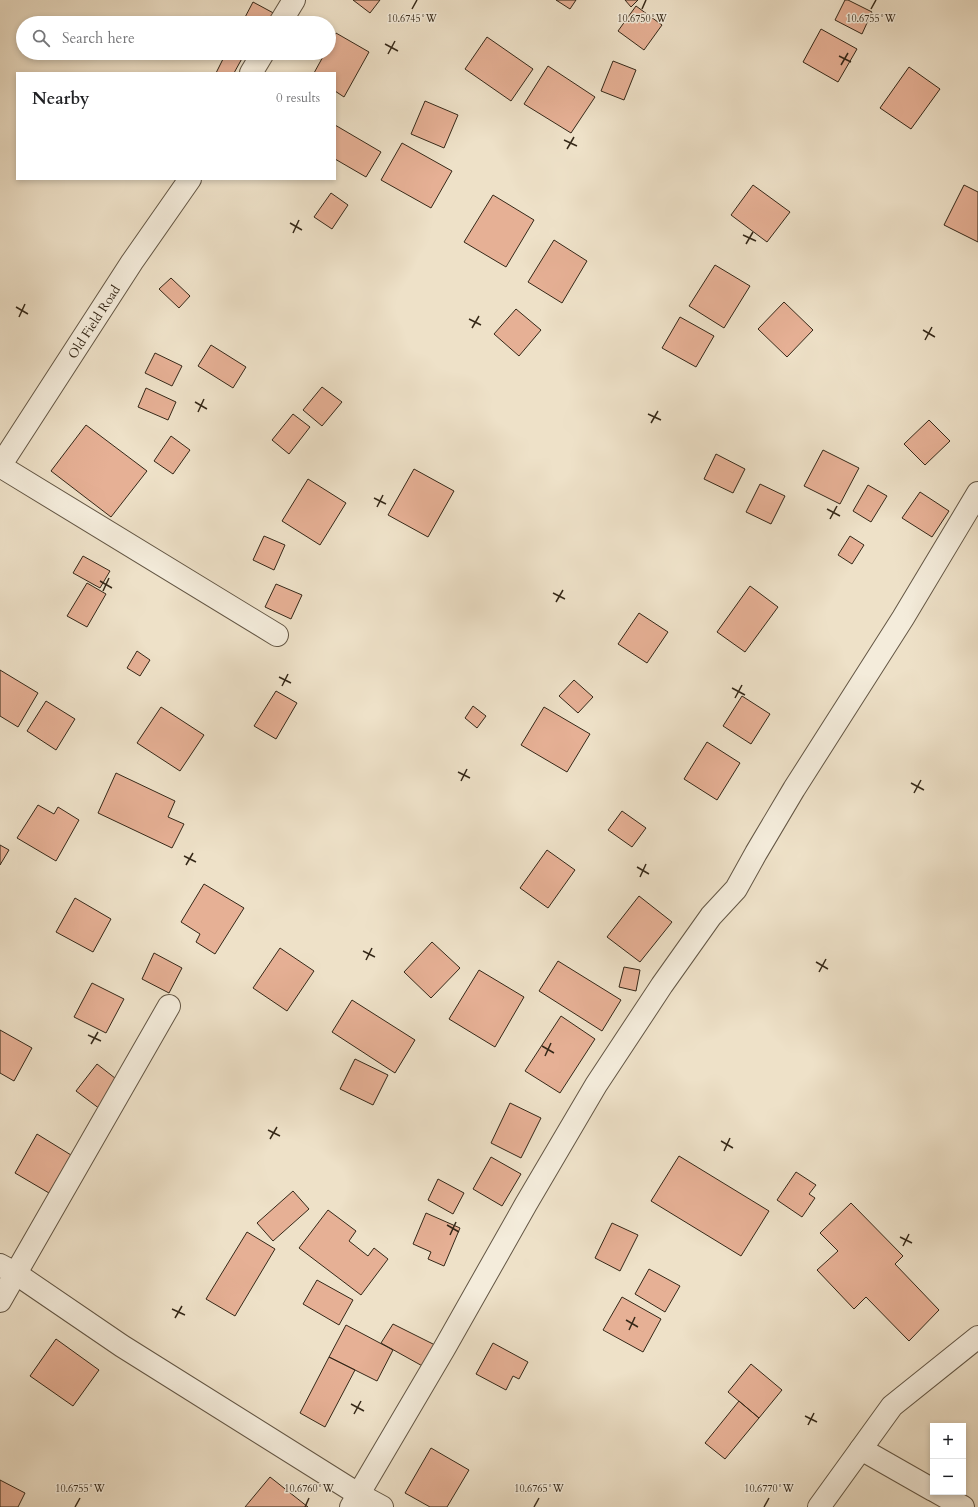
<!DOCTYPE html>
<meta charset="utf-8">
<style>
:root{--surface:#fff;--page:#f6f6f6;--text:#202124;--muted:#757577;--line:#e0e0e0}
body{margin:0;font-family:Cardo,serif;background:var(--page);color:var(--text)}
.controls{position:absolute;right:12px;bottom:12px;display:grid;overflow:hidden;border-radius:0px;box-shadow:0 2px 6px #0003}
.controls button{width:36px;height:36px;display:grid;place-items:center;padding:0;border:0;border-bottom:1px solid var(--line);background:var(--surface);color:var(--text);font:20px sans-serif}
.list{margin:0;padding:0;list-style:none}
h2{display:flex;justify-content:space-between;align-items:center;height:52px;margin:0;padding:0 16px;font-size:17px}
h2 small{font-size:13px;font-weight:400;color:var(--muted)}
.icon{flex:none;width:22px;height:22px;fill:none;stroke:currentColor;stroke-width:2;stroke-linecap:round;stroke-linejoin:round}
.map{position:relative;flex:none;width:978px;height:1507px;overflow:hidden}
.search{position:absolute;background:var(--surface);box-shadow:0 2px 6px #0003;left:16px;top:16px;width:320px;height:44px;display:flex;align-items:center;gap:10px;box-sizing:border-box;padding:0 14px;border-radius:22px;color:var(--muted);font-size:15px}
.panel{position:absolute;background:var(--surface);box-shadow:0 2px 6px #0003;left:16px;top:72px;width:320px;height:108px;border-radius:0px}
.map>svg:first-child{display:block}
</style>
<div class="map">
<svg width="978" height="1507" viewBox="0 0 978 1507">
<rect width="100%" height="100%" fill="#eee1c8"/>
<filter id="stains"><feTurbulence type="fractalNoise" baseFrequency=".005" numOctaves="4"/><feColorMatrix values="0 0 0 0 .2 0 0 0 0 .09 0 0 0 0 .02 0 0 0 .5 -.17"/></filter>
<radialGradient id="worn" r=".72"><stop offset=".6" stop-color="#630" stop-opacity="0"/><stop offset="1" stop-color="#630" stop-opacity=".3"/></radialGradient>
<path fill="#e6b095" stroke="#352818" d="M353,0H380L370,13Z
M556,0H576L570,9Z
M625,0H638L631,7Z
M845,0H848L872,12L862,34L835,20Z
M253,2L279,16L275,23H242Z
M636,6L662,25L644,50L618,31Z
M821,29L857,49L838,82L803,62Z
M336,33L369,52L344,97L335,91V73H314L325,53H329V46Z
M487,37L533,69L511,101L465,69Z
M226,53H245L234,73H216Z
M613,61L636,70L624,100L601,91Z
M548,66L595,97L571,133L524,104Z
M909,67L940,89L911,129L880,108Z
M425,101L458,115L444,148L411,134Z
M335,125L381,152L366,177L335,159Z
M402,143L452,171L431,208L381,180Z
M753,185L790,212L767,242L731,215Z
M964,185L978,192V242L944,225Z
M331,193L348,205L332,229L314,217Z
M493,195L534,220L506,267L464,242Z
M554,240L587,261L562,303L528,282Z
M715,265L750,286L724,328L689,306Z
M171,278L190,296L179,308L159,289Z
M784,302L813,330L787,357L758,329Z
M516,309L541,330L519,356L494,334Z
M680,317L714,336L696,367L662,348Z
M211,345L246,367L233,388L198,366Z
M155,353L182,366L172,386L145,373Z
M322,387L342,402L322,426L303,410Z
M146,388L176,402L168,420L138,407Z
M293,414L310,427L289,454L272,440Z
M929,420L950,441L925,465L904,444Z
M86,425L147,471L111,517L51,471Z
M171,436L190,450L173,474L154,461Z
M823,450L859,468L840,504L804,486Z
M716,454L745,469L733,493L704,479Z
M414,469L454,491L428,537L388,515Z
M308,479L346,503L320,545L282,521Z
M760,484L785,496L771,524L746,512Z
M868,485L887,496L871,522L853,511Z
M920,492L949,511L932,537L902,518Z
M264,536L285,545L274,570L253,560Z
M850,536L864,545L852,564L838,555Z
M83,556L110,571L100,588L73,573Z
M87,583L106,594L87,627L67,616Z
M276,584L302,595L291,619L265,607Z
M750,586L778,607L745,652L717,632Z
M639,613L668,632L647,663L618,644Z
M137,651L150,660L140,676L127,668Z
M0,670L38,693L18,727L0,716Z
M574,680L593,697L578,713L559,696Z
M276,691L297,703L276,739L254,726Z
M742,696L770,714L751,744L723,726Z
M46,701L75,719L56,750L27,731Z
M473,706L486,716L477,728L465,718Z
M161,707L204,735L180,771L137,743Z
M544,707L590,734L567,772L521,745Z
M707,742L740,763L717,800L684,779Z
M116,773L175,801L168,817L184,824L172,848L98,813Z
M38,805L54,814L58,807L79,820L56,861L17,838Z
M622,811L646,828L632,847L608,830Z
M0,845L9,850L0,865Z
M547,850L575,870L548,908L520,888Z
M204,884L244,908L215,954L196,942L200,934L181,922Z
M639,896L672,922L640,962L607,937Z
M75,898L111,919L93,952L56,932Z
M432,942L460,968L431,998L404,972Z
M280,948L314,971L287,1011L253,988Z
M154,953L182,968L169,993L142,979Z
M558,961L621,1000L602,1031L539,991Z
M624,967L640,970L636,991L619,987Z
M479,970L524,997L495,1047L449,1019Z
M92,983L124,999L106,1033L74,1017Z
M352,1000L415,1040L395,1073L332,1032Z
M561,1016L595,1039L560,1093L525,1071Z
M0,1030L32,1048L14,1081L0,1073Z
M355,1059L388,1075L373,1105L340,1089Z
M97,1064L120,1082L100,1109L76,1091Z
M510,1103L541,1118L521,1158L491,1143Z
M37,1134L71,1155L49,1193L15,1173Z
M679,1156L769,1211L741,1256L651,1201Z
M491,1157L521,1174L502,1206L473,1189Z
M796,1172L816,1185L809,1194L815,1198L802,1217L777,1200Z
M438,1179L464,1193L453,1214L428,1200Z
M293,1191L309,1209L273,1241L257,1223Z
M851,1203L903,1256L895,1264L939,1310L909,1341L866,1297L854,1309L817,1270L838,1251L820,1233Z
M328,1210L356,1231L349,1241L368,1256L374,1248L388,1259L361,1295L299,1248Z
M426,1213L460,1228L444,1266L428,1259L431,1252L413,1244Z
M612,1223L638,1235L620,1271L595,1258Z
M247,1232L275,1249L235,1316L206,1299Z
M649,1269L680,1286L665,1312L635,1294Z
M317,1280L353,1300L339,1325L303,1304Z
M622,1297L661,1319L643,1352L603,1330Z
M393,1324L437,1346L426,1368L381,1343Z
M346,1325L393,1350L377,1381L329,1357Z
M56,1339L99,1370L73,1406L30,1376Z
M493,1343L528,1362L519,1379L513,1376L506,1390L476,1374Z
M329,1357L355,1370L325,1427L300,1413Z
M751,1364L782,1390L759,1418L728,1392Z
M739,1401L759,1418L725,1459L705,1443Z
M431,1448L469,1470L447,1507H430L405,1493Z
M270,1477L308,1507H245Z
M0,1480L25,1493L18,1507H0Z"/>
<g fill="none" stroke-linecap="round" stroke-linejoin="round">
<g stroke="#635644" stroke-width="24">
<g id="street">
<path d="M280,23L294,0"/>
<path d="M251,73L263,53"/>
<path id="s1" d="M0,466L132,262L190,179"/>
<path d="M0,466L277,635"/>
<path d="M0,1265L15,1273L122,1346L358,1494L382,1507"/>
<path d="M0,1301L169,1006"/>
<path d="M861,1449L933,1490"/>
<path d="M937,1492L963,1507"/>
<path d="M351,1507L444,1349L526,1204L596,1085L662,985L711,916L736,889L756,853L794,789L903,618L978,493"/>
<path d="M819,1507L892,1406L978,1337"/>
</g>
</g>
<use href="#street" stroke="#f4ecdb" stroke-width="22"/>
</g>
<path fill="none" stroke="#352818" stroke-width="1.5" d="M412,9L417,0M642,9L646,0M871,9L876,0M385,44L398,51M388,54L395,41M839,56L851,62M841,65L848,53M564,140L577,146M567,149L574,137M290,223L302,230M293,233L299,220M743,235L756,241M746,244L753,232M16,307L28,314M19,317L25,304M469,319L481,325M472,328L479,316M923,330L935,337M925,340L932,327M195,402L207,409M198,412L204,399M648,414L661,420M651,423L658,411M374,498L386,504M377,507L383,495M827,509L840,516M830,519L837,506M100,581L112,588M103,591L109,578M553,593L565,599M556,602L563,590M279,677L291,683M282,686L288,674M732,688L745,695M735,698L742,685M458,772L470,778M461,781L467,769M911,783L924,790M914,793L921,780M184,856L196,862M186,865L193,853M637,867L649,874M640,877L646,864M363,951L375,957M366,960L372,948M816,962L828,969M819,972L826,959M88,1035L101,1041M91,1044L98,1032M542,1046L554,1053M545,1056L551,1043M268,1130L280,1136M270,1139L277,1127M721,1141L733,1148M724,1151L730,1138M447,1225L459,1232M450,1235L456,1222M900,1237L912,1243M903,1246L909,1234M172,1309L185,1315M175,1318L182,1306M626,1320L638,1327M629,1330L635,1317M351,1404L364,1411M354,1414L361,1401M805,1416L817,1422M808,1425L814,1413M75,1507L80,1498M305,1507L309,1498M534,1507L539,1498M764,1507L769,1498"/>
<g text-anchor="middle" stroke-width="3" stroke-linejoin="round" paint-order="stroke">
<g font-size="13" fill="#352818" stroke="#f4ecdb">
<text dy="5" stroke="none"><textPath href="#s1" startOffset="172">Old Field Road</textPath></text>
</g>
</g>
<g font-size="10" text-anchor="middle" fill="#352818" stroke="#f4ecdb" stroke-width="3" stroke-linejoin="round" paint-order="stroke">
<text x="412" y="22">10.6745°W</text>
<text x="642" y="22">10.6750°W</text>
<text x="871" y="22">10.6755°W</text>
<text x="80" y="1492">10.6755°W</text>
<text x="309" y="1492">10.6760°W</text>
<text x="539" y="1492">10.6765°W</text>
<text x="769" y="1492">10.6770°W</text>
</g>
<rect width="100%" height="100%" filter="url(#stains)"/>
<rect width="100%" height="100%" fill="url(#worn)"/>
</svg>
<div class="controls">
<button>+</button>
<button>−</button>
</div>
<div class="search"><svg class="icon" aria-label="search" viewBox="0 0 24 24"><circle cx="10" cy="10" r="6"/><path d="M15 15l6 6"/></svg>Search here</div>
<section class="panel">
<h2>Nearby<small>0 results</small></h2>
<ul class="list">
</ul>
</section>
</div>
